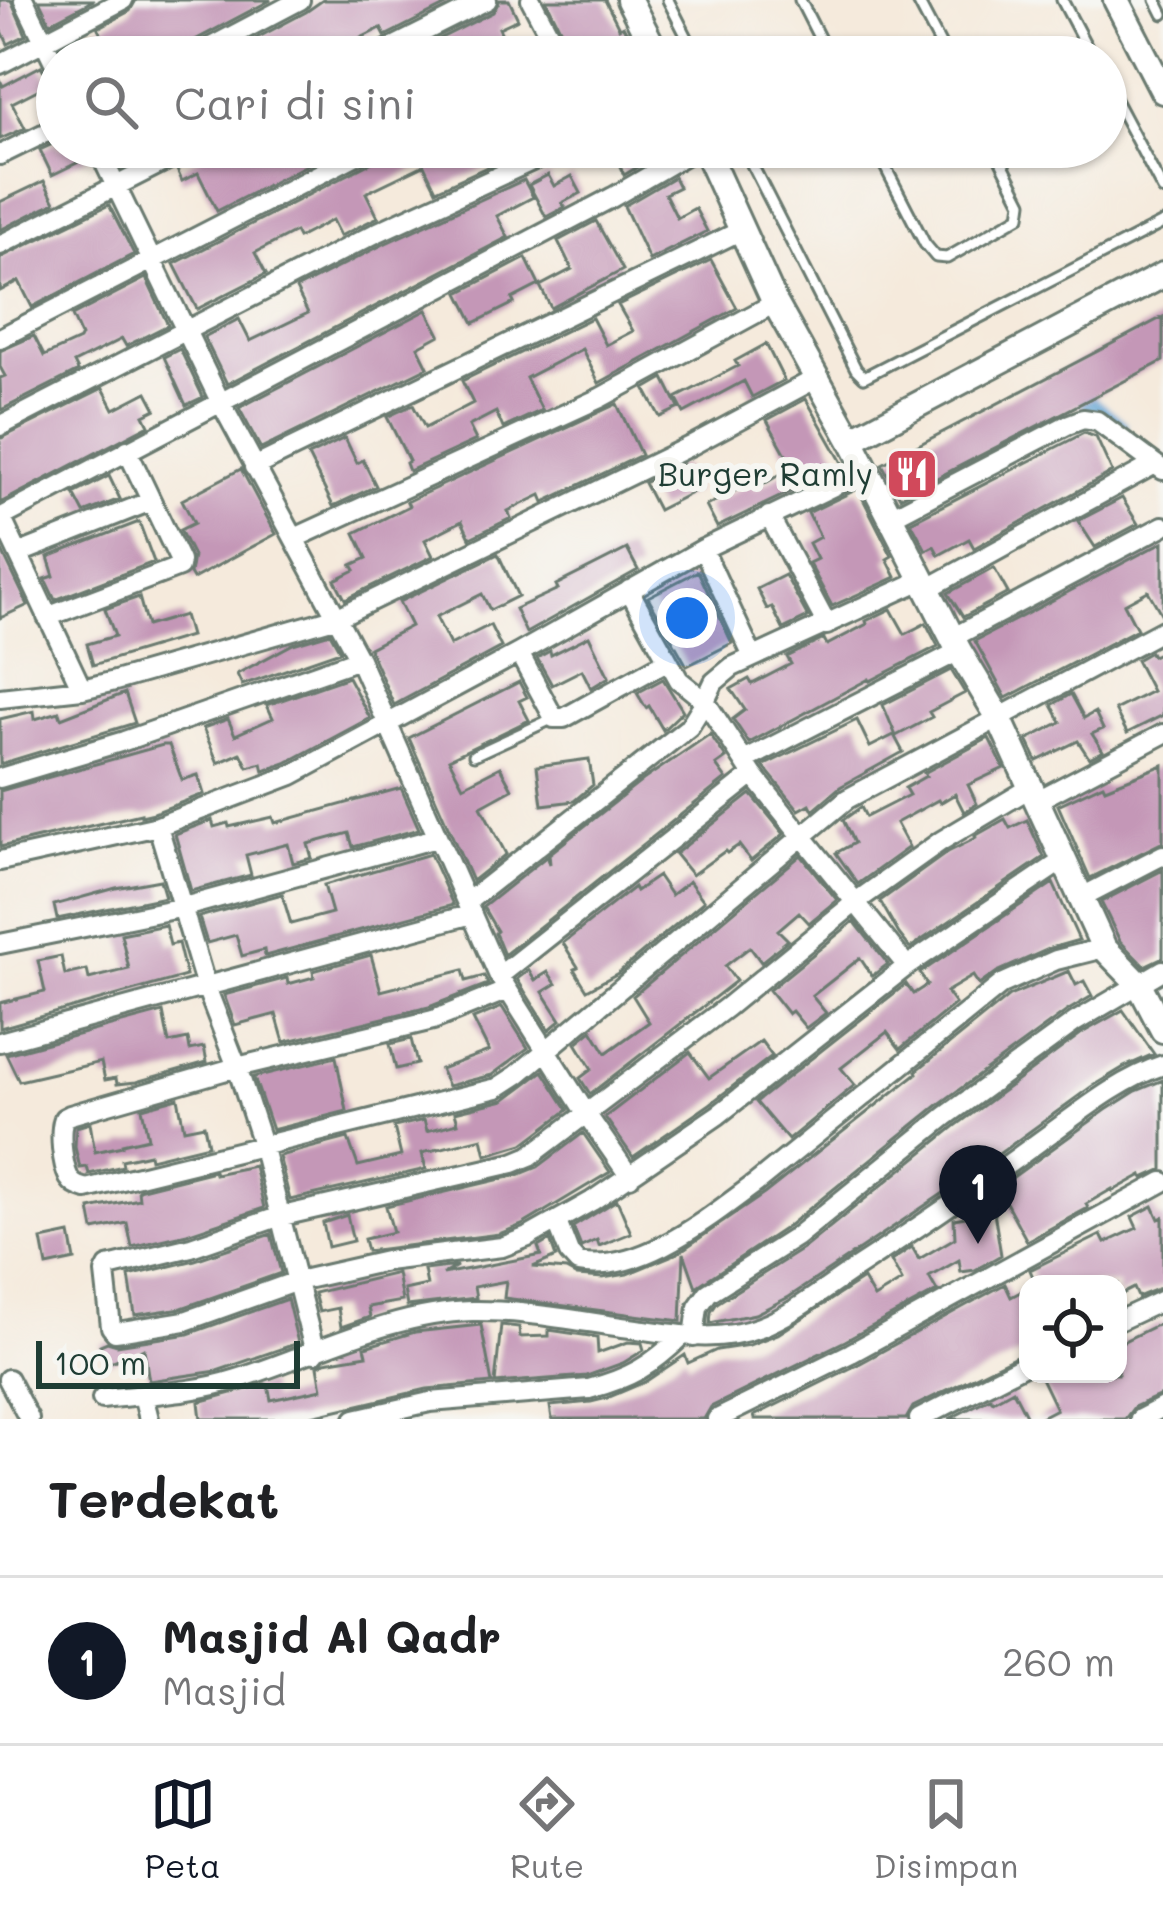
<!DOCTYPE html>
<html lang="id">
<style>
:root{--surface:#fff;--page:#f6f6f6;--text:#202124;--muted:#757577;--line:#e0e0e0;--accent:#111827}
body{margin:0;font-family:Mali,sans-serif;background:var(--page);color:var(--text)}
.controls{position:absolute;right:36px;bottom:36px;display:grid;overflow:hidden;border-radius:24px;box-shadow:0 3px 9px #0004}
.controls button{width:108px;height:108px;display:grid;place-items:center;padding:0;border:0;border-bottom:3px solid var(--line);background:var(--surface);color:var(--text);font:60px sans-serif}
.scale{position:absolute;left:36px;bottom:30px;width:264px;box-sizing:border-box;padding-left:12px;border:6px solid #1f3d34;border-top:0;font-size:33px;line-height:42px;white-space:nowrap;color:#1f3d34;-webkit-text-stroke:9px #f6f6f2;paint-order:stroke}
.you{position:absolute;left:687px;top:618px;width:42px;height:42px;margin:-30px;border:9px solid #fff;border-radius:50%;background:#1a73e8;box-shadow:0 0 0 18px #1a73e833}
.badge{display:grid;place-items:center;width:78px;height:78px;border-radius:50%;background:var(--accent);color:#fff;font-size:39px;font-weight:700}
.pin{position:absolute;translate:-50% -99px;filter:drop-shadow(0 3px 6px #0008)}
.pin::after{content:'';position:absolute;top:63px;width:42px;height:36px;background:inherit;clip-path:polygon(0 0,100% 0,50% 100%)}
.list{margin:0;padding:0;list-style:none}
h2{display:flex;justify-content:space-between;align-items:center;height:156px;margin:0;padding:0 48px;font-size:51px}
h2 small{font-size:39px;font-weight:400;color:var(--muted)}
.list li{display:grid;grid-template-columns:78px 1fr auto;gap:36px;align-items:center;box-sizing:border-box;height:168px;padding:0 48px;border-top:3px solid var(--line)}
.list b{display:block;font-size:45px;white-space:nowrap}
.list p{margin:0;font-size:39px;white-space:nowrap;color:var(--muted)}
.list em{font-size:39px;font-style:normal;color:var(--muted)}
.icon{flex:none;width:66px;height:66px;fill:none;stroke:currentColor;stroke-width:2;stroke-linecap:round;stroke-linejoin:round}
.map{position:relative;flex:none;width:1163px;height:1419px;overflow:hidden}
.search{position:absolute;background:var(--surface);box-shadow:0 3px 9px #0004;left:36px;right:36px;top:36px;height:132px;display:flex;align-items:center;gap:30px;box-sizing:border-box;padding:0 42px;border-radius:66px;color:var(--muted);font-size:45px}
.sheet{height:324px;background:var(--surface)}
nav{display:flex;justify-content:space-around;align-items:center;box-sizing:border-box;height:168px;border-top:3px solid var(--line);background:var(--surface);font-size:33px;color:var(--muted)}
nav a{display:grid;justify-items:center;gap:6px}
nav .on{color:var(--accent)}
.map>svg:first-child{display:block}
</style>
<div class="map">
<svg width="1163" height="1419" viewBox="0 0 1163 1419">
<rect width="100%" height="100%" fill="#f6f6f2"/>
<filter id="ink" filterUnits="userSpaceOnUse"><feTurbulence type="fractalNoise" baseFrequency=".00833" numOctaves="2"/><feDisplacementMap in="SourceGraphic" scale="24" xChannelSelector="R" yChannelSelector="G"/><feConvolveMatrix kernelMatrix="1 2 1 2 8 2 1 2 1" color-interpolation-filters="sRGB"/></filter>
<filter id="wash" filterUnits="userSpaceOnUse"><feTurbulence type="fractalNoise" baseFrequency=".004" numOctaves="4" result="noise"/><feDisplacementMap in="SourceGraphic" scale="48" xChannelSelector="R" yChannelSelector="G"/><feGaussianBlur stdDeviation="2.7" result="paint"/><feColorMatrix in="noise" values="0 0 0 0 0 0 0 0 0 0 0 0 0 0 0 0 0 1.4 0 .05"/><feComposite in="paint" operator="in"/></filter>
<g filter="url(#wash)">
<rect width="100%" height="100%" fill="#f5eadc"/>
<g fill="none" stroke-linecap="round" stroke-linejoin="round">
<path stroke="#5ea1d2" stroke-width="18" d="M1090,404L1119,427"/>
</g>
<g id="blocks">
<path fill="#c497b7" d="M0,0H11L26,35L8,44L0,27Z
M39,0H94L50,23Z
M136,0H271L186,45L179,57H113L98,28L130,11Z
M323,0H456L385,36L381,28L343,47L348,57H221L306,12Z
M500,0H509L518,19L499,28L512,57H403L493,12Z
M546,0H605L619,28L623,26L639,57H574Z
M41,66L51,83L12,103L25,128L0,139V80L3,86Z
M57,142V147H82L87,158L52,175L40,150Z
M206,147H342L217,211L198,173L182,181L177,170L200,158Z
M389,147H506L511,156L436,190L424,165L366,193L378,217L340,236L332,220L298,238L295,232L255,253L266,274L197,309L174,264L378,159Z
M611,147H635L644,163L624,175Z
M548,175L554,186L572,176L581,193L562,203L565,207L546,217L529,185Z
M674,177L679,187L665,194L677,218L695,208L707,231L649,260L624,206Z
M524,180L533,197L497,216L508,237L227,384L204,337L239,319L250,341L308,313L296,289L384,244Z
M44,181L55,202L0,230V202Z
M109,205L134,254L32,307L19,281L0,291V258Z
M596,221L623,270L551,308L540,286L572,269L558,241Z
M526,258L539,285L512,299L514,303L474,323L459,293Z
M711,260L737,308L599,383L582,349L526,378L542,410L503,428L496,412L469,426L476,440L409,471L406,463L409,461L387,417L413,405L425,428L473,403L462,381L592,318L606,345L633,331L618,305Z
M146,278L168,325L126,346L122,339L74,363L78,371L1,410L0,378L5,376L0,367V351L34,336L44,356L79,340L81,336L72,316Z
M427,310L440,335L418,347L428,367L261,449L239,408Z
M1163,317V361L900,497L882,464Z
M766,344L784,380L752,397L744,381L684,413L676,398L738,366L735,361Z
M180,349L203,397L186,405L164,357Z
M664,378L679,408L660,417L645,389Z
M103,388L114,409L147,392L156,409L144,415L149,425L0,503V439Z
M806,399L844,466L717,527L706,506L752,482L755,489L793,467L767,420Z
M617,404L641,455L544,502L541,495L508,511L511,518L470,538L462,521L425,540L433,556L345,599L335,580L355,570L352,565L367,558L355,533L409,506L407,502L421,495Z
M1084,433L1096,437L1112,472L974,548L969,539L939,555L934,546L926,550L911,522Z
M345,438L357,463L363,460L376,486L333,506L308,456Z
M682,465L695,491L658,510L644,483Z
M241,469L276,534L193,579L190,574L193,556L180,530L194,523L182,500Z
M109,476L120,499L84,513L74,494Z
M858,489L892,556L887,559L896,577L832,606L809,563L817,559L809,543L820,537L808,513Z
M1122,498L1138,524L1095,547L1078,521Z
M139,522L154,562L55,600L45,579L54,576L48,557Z
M1163,542V617L1148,591L1124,604L1137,629L1006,698L975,641Z
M0,547L28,605L0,618Z
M627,549L638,570L526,633L515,609L558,589L556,585Z
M498,554L518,596L490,610L482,594L436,617L450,645L490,625L501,647L394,705L369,648L411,626L399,602Z
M994,568L1008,593L963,617L948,593Z
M698,571L732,643L687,666L648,597Z
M785,575L808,617L783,629L772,607L767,609L757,589Z
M139,597L147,626L184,615L190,636L93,665L87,644L115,636L105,609Z
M891,609L905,634L926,623L938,646L870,681L869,679L749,743L733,719L745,710L731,689L749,679L752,684L791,664L787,657L824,639L827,645L867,624L866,621Z
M330,633L340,651L242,685L237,674L293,644Z
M589,636L609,677L591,688L582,670L552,685L537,658L550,651L551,655Z
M1163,651V715L1127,733L1115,710L1152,691L1136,660L1150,652L1152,656Z
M951,670L965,693L929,712L932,717L896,736L883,705Z
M348,677L370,718L286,763L264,771L262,763L248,767L241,753L218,763L203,728L228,719L235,735L273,718L267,705Z
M663,679L683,711L663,730L649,706L646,708L637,693Z
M519,682L527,697L519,701L529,720L449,759L463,786L500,767L512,789L481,806L506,854L472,881L409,738Z
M125,693L135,723L0,764V719L34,711L35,719L59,712L61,718Z
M1071,694L1084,718L1095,712L1103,729L1092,734L1103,751L1089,758L1078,741L1037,761L1027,740L1061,722L1052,705Z
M857,720L870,747L894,735L903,752L840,787L813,810L810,804L799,810L763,766Z
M710,734L726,758L716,765L726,779L504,955L495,933L497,931L483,907L547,856L550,864L549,854L643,780Z
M989,738L1004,768L968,785L977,804L964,812L955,794L940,803L938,800L896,823L909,847L858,884L836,853L854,843L843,820L861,807L866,817L909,795L905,788L926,776L924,773Z
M163,745H169L182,780L198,775L204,794L154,813L141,816V814L0,847V791Z
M589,759L593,785L574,801L542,805L537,766Z
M1163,765V842L1090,878L1058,805L1103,784L1105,788Z
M401,788L419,829L353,847L349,833L308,844L312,858L293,863L288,844L246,855L251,875L191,891L175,834L212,820L214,827L228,823L229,827L273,817L275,823Z
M751,794L784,834L751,861L739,845L727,853L725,851L692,875L675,854Z
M1005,819L1010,828L1027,820L1044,857L910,948L899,934L880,901L948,852L976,838L975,836Z
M430,854L453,905L265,956L264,950L242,956L236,935L207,943L199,917L282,894L291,924L332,913L324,885Z
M801,855L837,900L809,923L799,912L778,930L788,940L761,962L750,947L725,966L736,981L590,1094L580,1078L592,1069L576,1043L592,1030L606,1053L649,1022L633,996Z
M1163,870V957L1144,966L1120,941L1101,902Z
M658,876L671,895L689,881L704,901L618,973L587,990L574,969L578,967L563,943L634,887L636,891Z
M160,880L165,897L57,919L54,905L116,888Z
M1053,883L1079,940L1051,948L997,972L979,985L973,976L946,992L955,1004L900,1049L887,1032L841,1068L855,1085L788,1140L756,1102L906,984L913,994L927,985L920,973Z
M854,921L888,964L872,976L860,958L840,974L812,996L826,1013L806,1028L792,1011L788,1014L769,990Z
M165,925L170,945L178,943L186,976L0,1028V1003L45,992L38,961L61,956L65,975L87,970L89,979L129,969L121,934Z
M371,955L381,991L463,970L466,981L484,976L488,984L429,1007L284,1042L276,1014L235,1025L224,995L287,978L288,984L314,977L313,971Z
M529,970L535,980L548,972L556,984L543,992L561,1020L549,1030L517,979Z
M1069,971L1076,985L1084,981L1092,996L1067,1011L938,1105L788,1226L696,1287L684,1253L681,1321L504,1298L506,1281L474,1287L476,1298L407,1306L404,1290L427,1285L424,1270L457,1266L443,1274L541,1255L538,1247L550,1240L556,1257L533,1267L566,1270L577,1276L603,1278L627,1274L678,1253L764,1194L917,1073L916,1071L1009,996Z
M502,1007L528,1048L492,1075L448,1086L440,1069L489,1051L473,1019Z
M1123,1010L1154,1054L1124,1067L1091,1087L963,1180L789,1297L755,1314L710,1323L711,1312L717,1303L804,1248L954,1127L1082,1033Z
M163,1012L169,1043L188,1039L190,1050L204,1047L207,1062L136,1082L117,1084L116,1078L105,1080L101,1062L19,1081L6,1054Z
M411,1039L417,1064L396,1069L390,1044Z
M761,1041L772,1056L710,1104L633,1157L605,1117L690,1052L709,1078Z
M336,1057L347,1111L272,1130L254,1077Z
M543,1071L568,1110L523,1144L486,1155L482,1138L422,1153L426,1169L290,1200L279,1156L348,1138L358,1166L401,1156L394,1127L424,1120L427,1131L458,1123L455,1112L504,1100Z
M1163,1080V1169L1143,1178L1142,1175L1113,1191L1112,1189L1086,1204L1088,1208L1027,1241L998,1188L1106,1110L1136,1091Z
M178,1098L184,1129L204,1125L208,1145L150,1159L149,1154L122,1160L123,1166L89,1174L87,1167L80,1168L75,1147L76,1127L90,1123L95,1152L122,1146V1144L148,1138L142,1108Z
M583,1133L610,1172L522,1225L499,1234L367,1251L364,1239L393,1232L386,1206L518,1175L538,1167Z
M254,1166L264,1208L187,1234L132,1247L127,1223L94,1230L90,1209L139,1199L138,1190L214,1171L215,1174Z
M617,1200L631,1233L599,1246L597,1240L581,1247L573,1227Z
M1153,1206L1159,1219L1163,1217V1287L1138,1297L1134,1288L1118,1296V1284H1036L1030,1270L1101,1235L1105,1243L1137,1228L1132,1217Z
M994,1212L1001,1255L975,1270L961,1272L959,1260L929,1277L937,1291L845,1341L711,1407L704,1419H552L550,1406L591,1402L607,1398L645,1382L685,1355L688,1363L717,1350L749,1345L778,1334L863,1279L874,1298L902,1281L891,1261L912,1247L919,1259L955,1238L954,1219Z
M347,1215L353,1241L328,1247L323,1223Z
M70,1234L75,1260L47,1266L42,1240Z
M271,1234L281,1273L182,1308L135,1315L129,1276L195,1260Z
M397,1273L402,1301L368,1307L370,1317L341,1327L338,1308L319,1312L314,1293Z
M1005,1284L1011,1297L1028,1288V1350L913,1407L906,1419H755L754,1416L857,1365Z
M287,1299L298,1343L217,1371L149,1381L144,1349L108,1363L100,1345L107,1342L117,1345L188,1334Z
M1163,1322V1394L1134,1407L1125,1419H1037L1056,1409L1039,1374H1118V1344Z
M481,1325L492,1383L427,1389L299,1419H201L199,1402L265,1384L268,1385L271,1400L322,1389L318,1366L325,1362L367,1355L365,1347L415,1332Z
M501,1325L519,1327L520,1337L549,1336V1330L597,1337L598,1353L628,1342L642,1343L644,1350L623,1363L587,1376L495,1383Z
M1013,1390L1028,1419H949L990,1398L993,1401Z"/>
</g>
</g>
<g filter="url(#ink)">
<use href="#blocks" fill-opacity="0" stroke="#6a7a6f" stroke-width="3"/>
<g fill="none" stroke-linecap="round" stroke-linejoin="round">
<g stroke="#6a7a6f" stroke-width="15">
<path id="service" d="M668,0L697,57
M800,0L829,57
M917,0L947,57
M1062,0L1092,57
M1156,0L1163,14
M1106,83L1163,190
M743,147L856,369L864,377L1163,223
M875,147L925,244L936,257L947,258L1020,216L1022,202L994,147
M474,755L554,718"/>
</g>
<g stroke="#6a7a6f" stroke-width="24">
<path id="minor" d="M24,0L57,68
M531,0L561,57
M192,57L300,0
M373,57L487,0
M0,64L123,0
M97,147L220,401L359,659L499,976L587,1115L630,1177
M0,155L57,127
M0,245L193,147
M0,338L372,147
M0,426L378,232L562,147
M254,467L742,230
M769,516L827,625
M1,517L82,689
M0,518L613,197L699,147
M889,518L1067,425L1083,419L1097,421L1163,470
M295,538L600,398L775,303
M703,549L753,657
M20,553L151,501
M927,589L1155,464
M47,617L179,567L180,561L127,450
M952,638L1163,526
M519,653L554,718H564L667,661
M0,698L82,689L115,681L338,617L692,445L817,378
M744,761L959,651
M0,778L124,741L359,659
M1030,788L941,841L857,901L727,1007L530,1156L513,1163L278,1217L191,1247L108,1267L105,1273L111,1327L115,1332L123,1331L185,1321L297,1281L386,1261L502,1247L528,1237L592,1201L718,1115L907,966L1065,859
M1036,801L1163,734
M158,826L206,987L237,1067L262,1144L315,1353
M0,861L158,826L292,775L519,653L703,549L865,471
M1080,898L1163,855
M467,902L689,727L705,701L679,680L629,590
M0,944L184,907L436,838
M907,966L753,775L705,701L714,682L732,667L922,580
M499,976L753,775
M508,990L433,1020L237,1067L70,1115L64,1118C59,1132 62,1164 69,1178C74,1186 78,1186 86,1189L497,1088L517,1075L847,799L1163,630
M0,1042L472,914
M557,1222L569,1253L578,1263C640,1275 708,1218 756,1183L1002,984L1056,960L1104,948
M1118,1321L1163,1300
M694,1337L698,1307L708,1293L796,1237L946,1116L1075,1022L1163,970
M8,1379L29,1419
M143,1395L149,1419
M102,1399C147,1394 194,1393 237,1379C313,1355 391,1313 472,1311C529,1310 587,1323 644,1330C685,1336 720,1342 760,1327C794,1314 823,1290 853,1270C916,1229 979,1186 1040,1141C1078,1114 1118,1080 1163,1065
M355,1419L430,1402L589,1389C630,1378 651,1366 682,1336
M717,1419L851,1353L1163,1182
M919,1419L1028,1363
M1140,1419L1163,1407"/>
</g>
<g stroke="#6a7a6f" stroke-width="30">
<path id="tertiary" d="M629,0L658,57
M1116,0L1163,91
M704,147L775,303L851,440L959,651L999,718L1104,948L1139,984L1163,1030
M851,440L1163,275"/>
</g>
<use href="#service" stroke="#fff" stroke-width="9"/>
<use href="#minor" stroke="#fff" stroke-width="18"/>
<use href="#tertiary" stroke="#fff" stroke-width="24"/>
</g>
</g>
<defs>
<g id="restaurant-square" transform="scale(2.7)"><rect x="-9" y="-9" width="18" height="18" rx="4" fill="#d1495b" stroke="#f6f6f2"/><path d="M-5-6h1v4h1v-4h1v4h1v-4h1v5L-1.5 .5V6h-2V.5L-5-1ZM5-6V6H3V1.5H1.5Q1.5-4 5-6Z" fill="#fff"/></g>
</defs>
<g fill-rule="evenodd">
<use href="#restaurant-square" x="912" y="474"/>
</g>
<g text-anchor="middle" stroke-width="12" stroke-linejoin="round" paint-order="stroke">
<g font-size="33" fill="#1f3d34" stroke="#f6f6f2" text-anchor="end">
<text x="873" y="486">Burger Ramly</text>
</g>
</g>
</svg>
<div class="controls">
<button><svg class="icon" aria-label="locate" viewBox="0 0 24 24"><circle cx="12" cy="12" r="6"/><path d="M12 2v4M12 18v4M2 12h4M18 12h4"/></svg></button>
</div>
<div class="scale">100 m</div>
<div class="you"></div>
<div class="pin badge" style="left:978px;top:1244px">1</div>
<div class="search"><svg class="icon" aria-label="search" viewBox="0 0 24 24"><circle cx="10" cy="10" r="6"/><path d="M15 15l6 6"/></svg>Cari di sini</div>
</div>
<section class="sheet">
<h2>Terdekat<small></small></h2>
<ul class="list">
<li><span class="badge">1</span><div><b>Masjid Al Qadr</b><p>Masjid</p></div><em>260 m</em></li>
</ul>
</section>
<nav>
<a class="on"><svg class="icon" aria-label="map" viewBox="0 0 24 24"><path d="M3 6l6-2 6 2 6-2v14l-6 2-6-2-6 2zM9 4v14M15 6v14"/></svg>Peta</a>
<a><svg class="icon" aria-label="directions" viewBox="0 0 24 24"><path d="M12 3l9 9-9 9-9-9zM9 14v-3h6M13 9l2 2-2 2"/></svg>Rute</a>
<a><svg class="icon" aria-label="saved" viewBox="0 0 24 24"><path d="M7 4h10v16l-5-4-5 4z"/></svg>Disimpan</a>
</nav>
